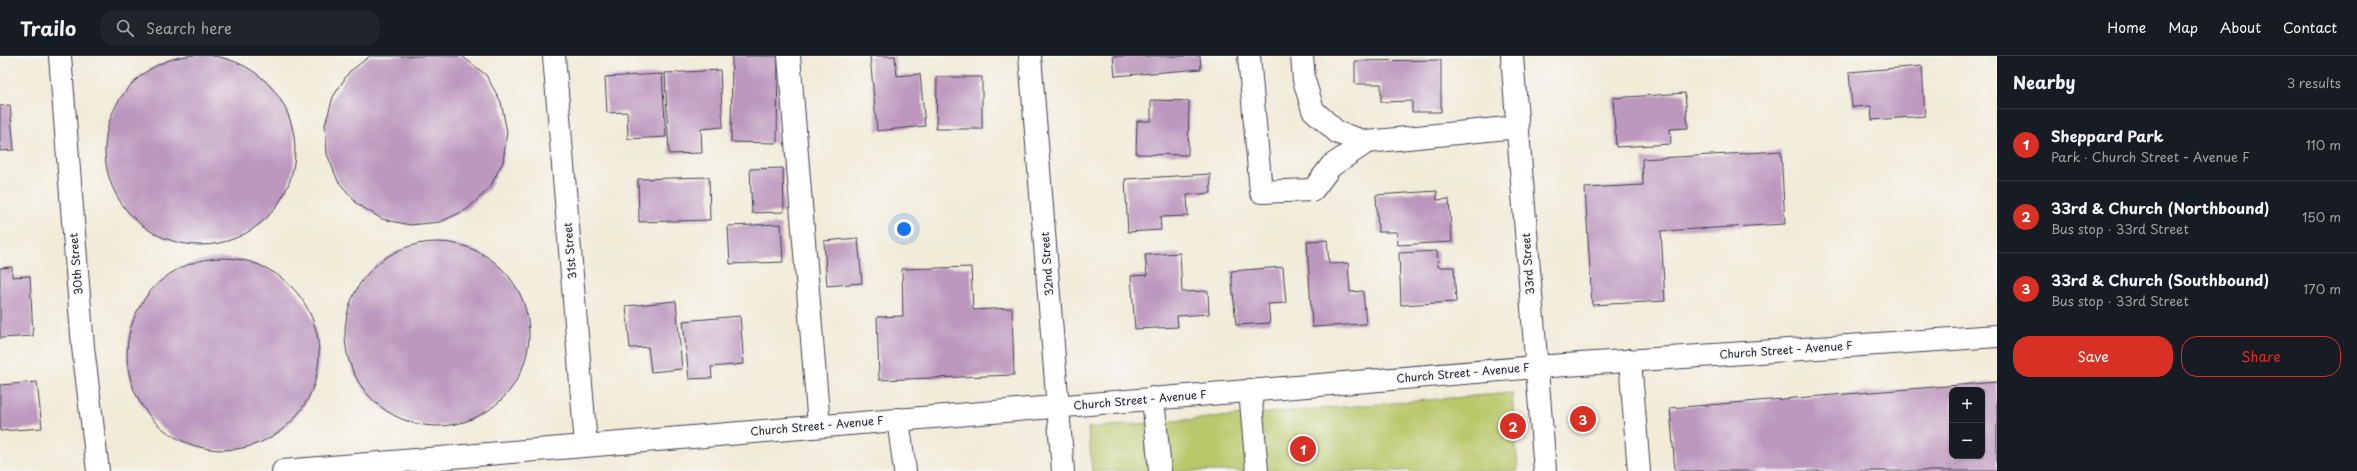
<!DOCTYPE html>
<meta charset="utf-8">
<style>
:root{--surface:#171b24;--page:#20242c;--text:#f1f3f6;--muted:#9ea1a6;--line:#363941;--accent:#d93025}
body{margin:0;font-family:"Playpen Sans",sans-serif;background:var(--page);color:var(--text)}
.controls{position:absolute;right:12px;bottom:12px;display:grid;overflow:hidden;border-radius:8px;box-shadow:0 1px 3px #0004}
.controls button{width:36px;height:36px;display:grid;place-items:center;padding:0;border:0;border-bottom:1px solid var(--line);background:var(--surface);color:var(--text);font:20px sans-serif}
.you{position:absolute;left:904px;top:173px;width:14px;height:14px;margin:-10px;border:3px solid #fff;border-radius:50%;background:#1a73e8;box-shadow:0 0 0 6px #1a73e833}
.badge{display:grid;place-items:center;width:26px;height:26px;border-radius:50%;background:var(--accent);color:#fff;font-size:13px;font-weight:700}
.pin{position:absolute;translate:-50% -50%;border:2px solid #fff;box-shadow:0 1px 4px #0006}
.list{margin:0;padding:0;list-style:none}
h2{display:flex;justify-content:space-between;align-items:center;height:52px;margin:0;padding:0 16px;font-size:17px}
h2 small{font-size:13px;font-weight:400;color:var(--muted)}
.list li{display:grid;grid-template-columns:26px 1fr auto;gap:12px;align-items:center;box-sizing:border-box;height:72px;padding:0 16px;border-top:1px solid var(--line)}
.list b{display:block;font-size:15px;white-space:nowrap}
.list p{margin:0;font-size:13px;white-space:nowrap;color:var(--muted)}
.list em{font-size:13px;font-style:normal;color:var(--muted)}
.actions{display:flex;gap:8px;padding:12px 16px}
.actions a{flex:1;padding:9px 0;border:1px solid var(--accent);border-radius:16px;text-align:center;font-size:14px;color:var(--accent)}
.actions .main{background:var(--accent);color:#fff}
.icon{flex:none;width:22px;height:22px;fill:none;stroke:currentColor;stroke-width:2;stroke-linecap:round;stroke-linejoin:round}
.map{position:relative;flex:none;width:1997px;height:415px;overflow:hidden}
header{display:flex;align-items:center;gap:24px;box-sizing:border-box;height:56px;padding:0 20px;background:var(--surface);border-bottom:1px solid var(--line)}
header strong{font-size:19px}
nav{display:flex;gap:22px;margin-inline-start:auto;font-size:14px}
.search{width:280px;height:36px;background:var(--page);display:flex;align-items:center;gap:10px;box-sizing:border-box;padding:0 14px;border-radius:16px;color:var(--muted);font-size:15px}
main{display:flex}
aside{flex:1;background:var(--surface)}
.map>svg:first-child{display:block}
</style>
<header>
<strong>Trailo</strong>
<div class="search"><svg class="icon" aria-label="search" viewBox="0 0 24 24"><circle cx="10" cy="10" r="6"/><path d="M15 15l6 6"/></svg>Search here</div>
<nav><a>Home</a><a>Map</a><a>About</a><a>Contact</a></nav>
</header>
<main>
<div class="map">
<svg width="1997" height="415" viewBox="0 0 1997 415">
<rect width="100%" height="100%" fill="#f6f6f2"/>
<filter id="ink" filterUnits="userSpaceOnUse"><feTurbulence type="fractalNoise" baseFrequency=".025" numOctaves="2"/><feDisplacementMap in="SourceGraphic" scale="8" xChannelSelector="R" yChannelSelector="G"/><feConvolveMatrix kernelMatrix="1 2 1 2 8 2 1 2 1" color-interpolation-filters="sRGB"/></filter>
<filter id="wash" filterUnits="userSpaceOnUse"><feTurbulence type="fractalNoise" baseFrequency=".012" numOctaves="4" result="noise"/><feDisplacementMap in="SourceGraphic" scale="16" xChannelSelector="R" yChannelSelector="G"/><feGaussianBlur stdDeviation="0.9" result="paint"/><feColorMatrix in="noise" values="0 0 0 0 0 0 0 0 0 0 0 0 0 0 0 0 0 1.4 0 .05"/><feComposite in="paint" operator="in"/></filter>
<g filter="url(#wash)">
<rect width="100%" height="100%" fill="#f1ebd8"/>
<path fill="#b9c86b" stroke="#6e7553" d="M1512,337L1518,415H1092L1088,372Z"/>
<g id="blocks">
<path fill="#bc97be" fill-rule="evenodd" d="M105 94a95 95 0 1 1 190 0a95 95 0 1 1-190 0Z
M370,0H462L486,19L501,46L507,76L503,106L489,133L466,154L440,166L410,169L382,163L357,148L338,125L327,98L325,69L333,41L349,16Z
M732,0H778L777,87L731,86Z
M870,0H895L897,20L920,18L925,70L877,75Z
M1113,0H1200L1201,13L1115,20Z
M1441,4V56H1412V45L1381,46V28H1355V5Z
M1922,10L1925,60L1872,64L1871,50L1852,51L1849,16Z
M720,14L723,71L701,73L702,97L669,98L665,17Z
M662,18L666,81L628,83L627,56L607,57L605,21Z
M937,21H982V73H936Z
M1685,37L1688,72L1670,73L1671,88L1616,91L1613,42Z
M1151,44L1189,45L1188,99L1136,98L1137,65H1151Z
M10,49L14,94L0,95V50Z
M1781,95L1785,168L1661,175L1665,245L1592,249L1585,132L1643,129L1642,103Z
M783,112L784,156L752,157L750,113Z
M1210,118L1211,137L1187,139L1188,160L1160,161L1161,174L1128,176L1125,123Z
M709,121L710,164L639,166L638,123Z
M1437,135V144L1449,143L1452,186L1398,189L1397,176H1378L1376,139Z
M781,168L783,206L730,208L728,170Z
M858,182L862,227L827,230L824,185Z
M1327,184L1329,208L1348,207L1350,236L1363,235L1366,268L1312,271L1307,185Z
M345 278a92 92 0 1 1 184 0a92 92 0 1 1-184 0Z
M1437,195L1438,211H1454L1456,246L1401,249L1399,197Z
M1180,197L1182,236L1208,235L1209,258L1177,260L1178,271L1135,273L1131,220L1147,219L1145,199Z
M127 298a96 96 0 1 1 192 0a96 96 0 1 1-192 0Z
M12,211V221L30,220L33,280L0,282V212Z
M971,211L973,254L1012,252L1014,319L879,324L877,261L903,260L902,213Z
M1283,211L1286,247L1268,248L1270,267L1236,269L1231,215Z
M676,245L682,313L651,316L648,291L630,292L626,250Z
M740,260L744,308L711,311L712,322L689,323L683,265Z
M37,326L42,372L0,375V329Z
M1997,326V415H1675L1670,352ZM1952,334H1982V400H1952Z"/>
</g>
</g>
<g filter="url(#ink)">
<use href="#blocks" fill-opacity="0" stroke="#414053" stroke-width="1"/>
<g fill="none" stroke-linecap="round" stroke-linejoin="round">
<g stroke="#414053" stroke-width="24">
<path id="minor" d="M60,0L83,291L98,415
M554,0L586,389
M789,0L819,370
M1030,0L1063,415
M1249,0L1261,136L1313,134L1331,110L1367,86
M1302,0L1304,24L1313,54L1338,77L1367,86L1517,71
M1512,0L1545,415
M1630,304L1639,415
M1250,334L1257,415
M1153,342L1160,415
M898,363L905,415
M283,415L1536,311L1997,280"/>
</g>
<use href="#minor" stroke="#fff" stroke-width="22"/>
</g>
</g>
<g text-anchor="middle" stroke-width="3" stroke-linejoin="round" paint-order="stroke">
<g font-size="11" fill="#22223b" stroke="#f6f6f2">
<text transform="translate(570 195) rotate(-95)" y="4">31st Street</text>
<text transform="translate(76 208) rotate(-95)" y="4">30th Street</text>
<text transform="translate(1047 208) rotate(-94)" y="4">32nd Street</text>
<text transform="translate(1528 208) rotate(-94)" y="4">33rd Street</text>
<text transform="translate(1786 294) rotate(-4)" y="4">Church Street - Avenue F</text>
<text transform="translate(1463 317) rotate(-5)" y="4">Church Street - Avenue F</text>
<text transform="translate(1140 344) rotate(-5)" y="4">Church Street - Avenue F</text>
<text transform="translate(817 370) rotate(-5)" y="4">Church Street - Avenue F</text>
</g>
</g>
</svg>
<div class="controls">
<button>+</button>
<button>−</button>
</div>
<div class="you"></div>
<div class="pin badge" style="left:1303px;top:393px">1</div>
<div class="pin badge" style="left:1513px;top:370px">2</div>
<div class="pin badge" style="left:1583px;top:363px">3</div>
</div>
<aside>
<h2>Nearby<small>3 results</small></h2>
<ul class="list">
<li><span class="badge">1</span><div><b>Sheppard Park</b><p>Park · Church Street - Avenue F</p></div><em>110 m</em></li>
<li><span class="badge">2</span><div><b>33rd &amp; Church (Northbound)</b><p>Bus stop · 33rd Street</p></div><em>150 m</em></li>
<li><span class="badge">3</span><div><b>33rd &amp; Church (Southbound)</b><p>Bus stop · 33rd Street</p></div><em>170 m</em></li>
</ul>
<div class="actions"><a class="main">Save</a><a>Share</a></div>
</aside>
</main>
